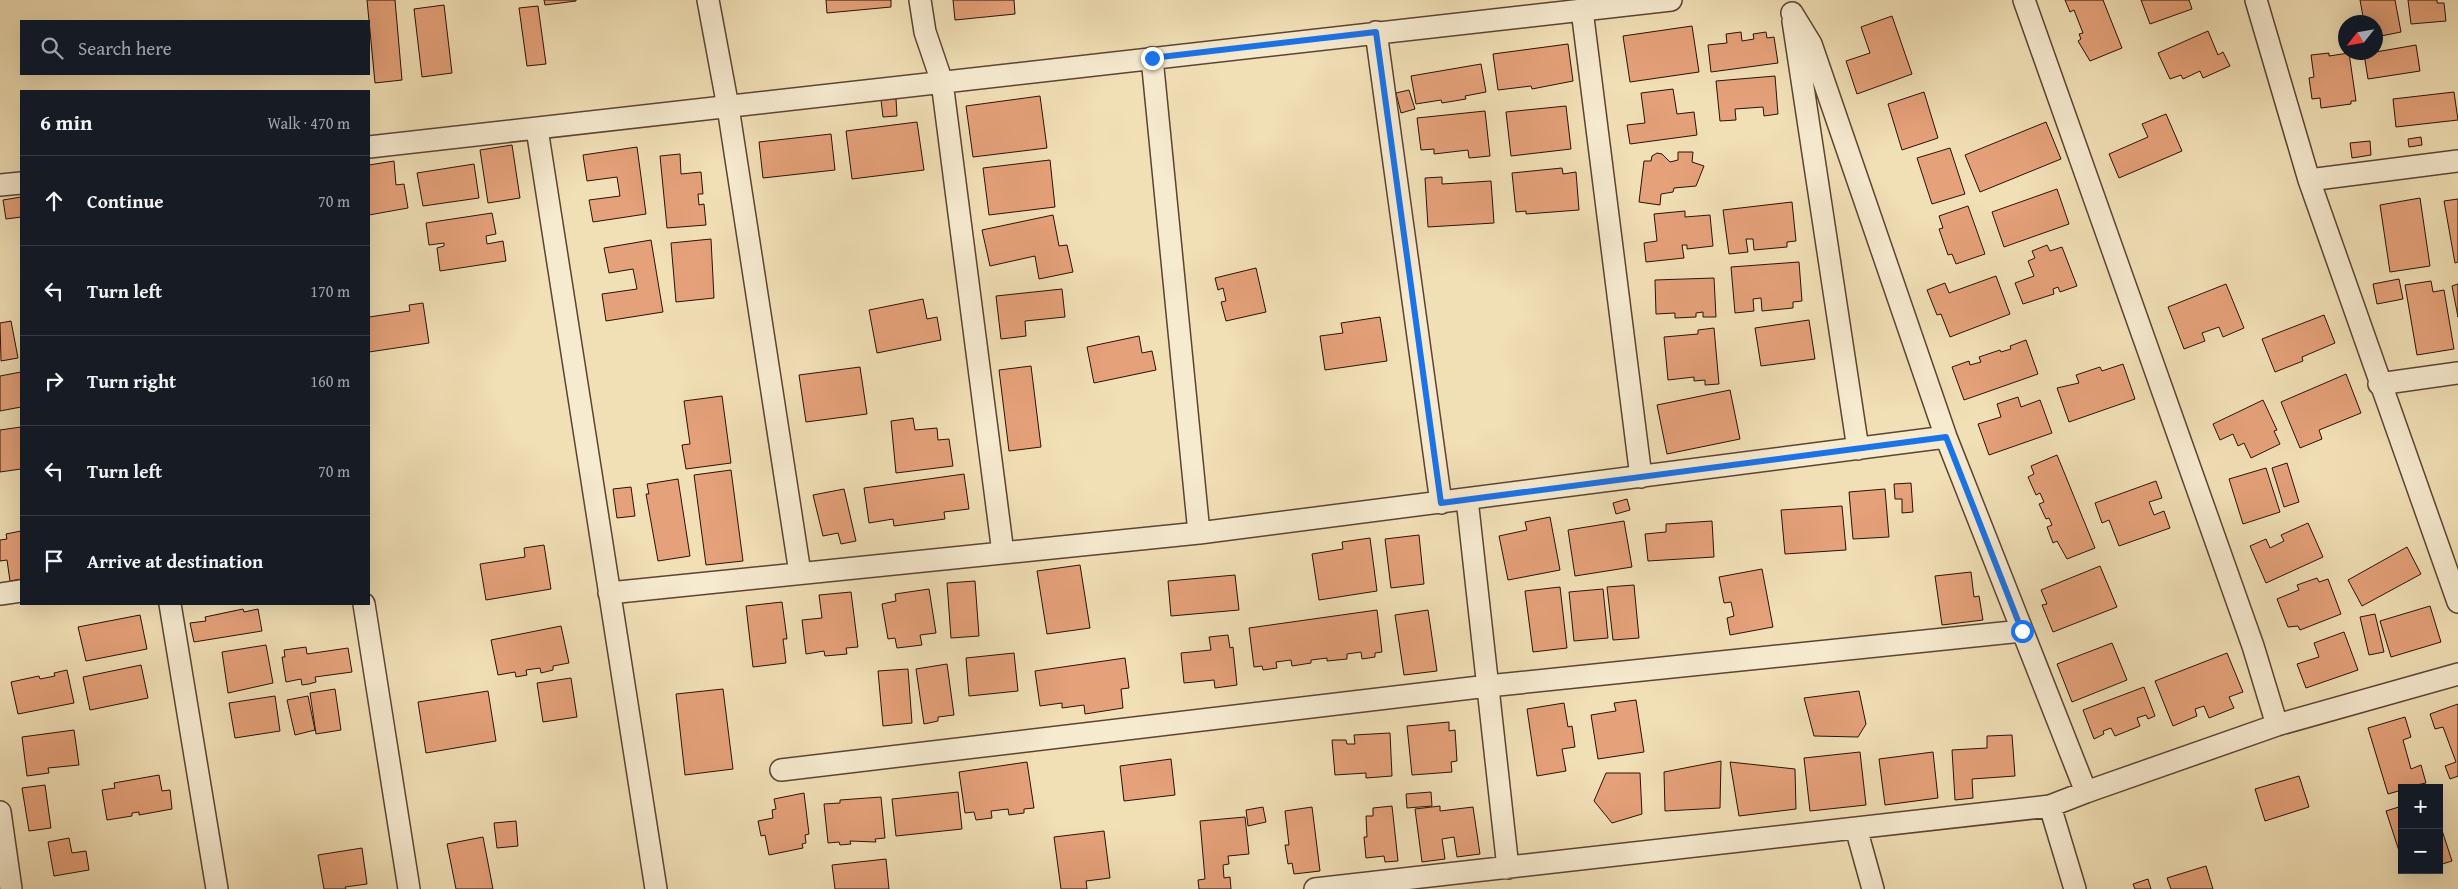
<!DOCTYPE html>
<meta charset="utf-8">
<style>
:root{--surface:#171b24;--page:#20242c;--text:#f1f3f6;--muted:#9ea1a6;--line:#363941}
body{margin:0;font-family:"Gentium Book Plus",serif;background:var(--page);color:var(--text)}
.controls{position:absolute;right:15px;bottom:15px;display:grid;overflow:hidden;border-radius:0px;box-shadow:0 5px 20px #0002}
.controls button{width:45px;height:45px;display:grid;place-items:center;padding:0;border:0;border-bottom:1px solid var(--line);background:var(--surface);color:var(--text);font:25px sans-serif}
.compass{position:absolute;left:2338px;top:15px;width:45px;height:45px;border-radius:50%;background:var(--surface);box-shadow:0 5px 20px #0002;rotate:239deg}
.stop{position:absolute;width:15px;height:15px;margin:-11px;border:4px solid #1a73e8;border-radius:50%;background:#fff}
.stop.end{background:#1a73e8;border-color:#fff;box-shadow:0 1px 5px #0008}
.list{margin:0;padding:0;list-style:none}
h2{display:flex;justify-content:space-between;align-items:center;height:65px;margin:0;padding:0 20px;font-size:21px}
h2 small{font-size:16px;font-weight:400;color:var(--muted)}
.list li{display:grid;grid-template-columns:32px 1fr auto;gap:15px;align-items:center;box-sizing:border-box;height:90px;padding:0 20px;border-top:1px solid var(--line)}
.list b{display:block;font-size:19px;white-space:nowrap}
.list em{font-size:16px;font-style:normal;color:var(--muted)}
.icon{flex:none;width:28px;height:28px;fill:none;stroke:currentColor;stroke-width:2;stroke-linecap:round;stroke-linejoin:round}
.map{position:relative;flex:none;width:2458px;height:889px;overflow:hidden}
.search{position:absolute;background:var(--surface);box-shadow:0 5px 20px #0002;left:20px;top:20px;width:350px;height:55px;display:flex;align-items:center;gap:12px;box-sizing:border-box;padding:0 18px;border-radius:0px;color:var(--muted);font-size:19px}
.panel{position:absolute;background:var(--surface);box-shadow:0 5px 20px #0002;left:20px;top:90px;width:350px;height:515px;border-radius:0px}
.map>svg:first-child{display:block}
</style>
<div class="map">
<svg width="2458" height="889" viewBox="0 0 2458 889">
<rect width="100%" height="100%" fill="#f1dfb5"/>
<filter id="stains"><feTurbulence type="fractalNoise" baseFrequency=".004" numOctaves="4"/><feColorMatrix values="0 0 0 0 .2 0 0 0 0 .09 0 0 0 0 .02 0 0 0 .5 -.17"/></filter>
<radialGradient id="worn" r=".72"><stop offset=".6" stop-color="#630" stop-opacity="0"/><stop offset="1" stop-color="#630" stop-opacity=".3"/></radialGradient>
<path fill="#e5a179" stroke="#2a1107" d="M367,0H395L402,80L375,83Z
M544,0H576V1L545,5Z
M826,0H891V7L827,13Z
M953,0H1014L1015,14L955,20Z
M2065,0H2103L2122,48L2090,61L2078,41L2081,39L2079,34L2083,33L2074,10L2070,12Z
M2141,0H2189L2192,9L2150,24Z
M2360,0H2395L2401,32L2376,37V22H2364Z
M2408,0H2437V3H2444L2446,21L2411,24Z
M444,5L452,73L422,77L414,9Z
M538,6L546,64L527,66L519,8Z
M1892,16L1912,74L1857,94L1846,61L1870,53L1861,27Z
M1692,26L1699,72L1630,82L1623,36Z
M2208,31L2218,55L2223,52L2230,66L2203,78L2200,71L2183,79L2181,75L2170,79L2158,53Z
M1741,32L1742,41L1754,39L1753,34L1766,32L1767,38L1774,37L1778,63L1711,72L1708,45L1727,43L1726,34Z
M1568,44L1573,81L1532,89L1531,86L1498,90L1493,54Z
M2416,45L2420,71L2368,79L2364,54Z
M2329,53V56L2349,53L2356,101H2351V104L2321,108L2320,98L2312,99L2309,78L2314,77L2311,55Z
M1481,64L1486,92L1465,96L1466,99L1442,103L1441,100L1416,104L1411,76Z
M1775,76L1778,114L1764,116L1763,107L1735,109L1736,120L1720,121L1716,81Z
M1673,89L1677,114L1694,112L1697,135L1630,144L1627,125L1645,123L1641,93Z
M1409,90L1415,109L1401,113L1396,93Z
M1924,92L1938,138L1902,150L1888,104Z
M2454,92L2458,120L2396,127L2393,99Z
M1040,96L1047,148L973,157L966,106Z
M896,99L897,116L883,117L881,100Z
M1566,106L1571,149L1511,156L1506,112Z
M1485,111L1490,156L1469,158L1468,150L1434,154V149L1421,150L1417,118Z
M2166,114L2182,151L2119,178L2109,154L2148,137L2142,124Z
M917,122L924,170L852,179L846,131Z
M2046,122L2061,159L1980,192L1965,155Z
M831,134L835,170L763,178L759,142Z
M2421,137L2422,145L2409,147L2408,139Z
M2370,141L2371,155L2352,158L2350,143Z
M512,145L520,198L488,203L480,150Z
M637,147L646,214L593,222L589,200L620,196L617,177L587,181L583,155Z
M1950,148L1965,194L1932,204L1917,158Z
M1678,152H1693L1692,162L1704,166L1696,186L1674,188L1673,192L1661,194L1660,205L1639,202L1644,161H1651L1652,156L1657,153L1662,154L1670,162L1678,160Z
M680,154L681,174L701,172L703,194H698L699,205L704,204L706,225L667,228L660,156Z
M1050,160L1055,207L989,215L983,168Z
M394,161L396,185L404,184L408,208L369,215V165Z
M474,164L479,198L423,206L417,173Z
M1562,168L1563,174L1576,172L1579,210L1526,214V211L1516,212L1512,173Z
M1442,177V184L1491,181L1494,223L1428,227L1425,178Z
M2057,189L2069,224L2004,247L1992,212Z
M21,197V217L6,219L3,200Z
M2420,198L2430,266L2390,272L2380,205Z
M2458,199V262L2455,263L2444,201Z
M1792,202L1796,241L1787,242V247L1754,250L1753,239H1746L1748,252L1729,254L1723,210Z
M1968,206L1985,254L1956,264L1952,254L1948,255L1939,229L1943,228L1939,216Z
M1685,211V217L1710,215L1713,246L1687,249V245H1682L1684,258L1646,262L1644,243L1657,241L1654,214Z
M492,213L496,234L486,236L487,244L503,241L506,261L440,271L437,248L444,246V243L429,245L426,223Z
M1053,215L1059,246L1067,245L1073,272L1039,279L1035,256L990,266L982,230Z
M711,239L714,298L676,302L671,243Z
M651,240L663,312L606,321L602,294L637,289L633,269L609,273L604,248Z
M2047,245L2050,251L2062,247L2077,286L2060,292L2058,287L2053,289L2054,294L2023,304L2015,283L2034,276L2028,261L2035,258L2032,251Z
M1799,262L1802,301L1793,302V308L1762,311L1761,298L1753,299L1754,311L1735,313L1731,267Z
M1256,268L1266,312L1226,321L1221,302L1226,301L1223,288L1218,290L1215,278Z
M1996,276L2010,314L1950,337L1941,314L1937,315L1927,290L1945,283L1949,293Z
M1714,278L1716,317H1703V312L1696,313V317L1675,318V313L1656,314L1655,280Z
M2399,279L2403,299L2377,304L2373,284Z
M2431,281L2433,292L2444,290L2454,349L2417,355L2405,285Z
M2226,284L2244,328L2223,337L2219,327L2202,333L2205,341L2184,349L2168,307Z
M2458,284V317L2452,286Z
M1062,289L1065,317L1025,321L1026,336L1001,339L996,296Z
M923,299L927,319L937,317L941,340L877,353L869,310Z
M423,303L429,343L369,352V317L410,311L409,305Z
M2324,315L2335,343L2302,357L2303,361L2275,372L2262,339Z
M1380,317L1387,361L1325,370L1320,336L1343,333L1341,323Z
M1809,320L1815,359L1761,366L1755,328Z
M11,321L18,358L1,361L0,323Z
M1714,328L1719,384L1705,385V380L1694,381V377L1668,380L1664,337L1698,334V330Z
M1139,336L1142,353L1152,351L1156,370L1094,383L1087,347Z
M2026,340L2038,374L1964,400L1952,367L1969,361L1970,365L1981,362L1979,357L2000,350L2001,352L2011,349L2010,346Z
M2123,364L2135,399L2069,422L2057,388L2079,383L2076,375L2100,367L2102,371Z
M1031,366L1041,447L1009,451L999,370Z
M860,367L867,414L806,422L799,375Z
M21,372V407L0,411V376Z
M2346,374L2361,413L2319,430L2322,439L2300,448L2281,402Z
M1730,390L1740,439L1667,454L1657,405Z
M722,396L731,463L686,469L682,445L690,444L684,401Z
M2018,397L2021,407L2040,400L2052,433L1989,455L1978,424L2001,417L1997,404Z
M2263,400L2277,430L2274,431L2280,444L2251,458L2244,443L2238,446L2233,434L2220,440L2213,424Z
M913,418L915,430L937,428L938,440L949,439L953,466L896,473L891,421Z
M21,427V469L0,472V430Z
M2057,455L2095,548L2067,559L2057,541L2053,543L2047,527L2052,525L2049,518L2046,519L2039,504L2044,502L2040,493L2036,495L2028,477L2034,474L2031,466Z
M2287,463L2299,502L2284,507L2272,468Z
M2266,468L2280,512L2243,524L2229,479Z
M731,470L743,561L706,565L694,475Z
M964,474L969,509L944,512L945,519L894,526L893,519L869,523L864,488Z
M678,479L690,556L658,561L646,494H649L647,484Z
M2156,481L2162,498L2149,502L2154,515L2164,511L2170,528L2119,546L2109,520L2102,523L2095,503Z
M1911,483L1913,512L1902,513V499H1895L1894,484Z
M631,487L635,516L617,518L613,489Z
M844,489L856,541L841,544L838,533L823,536L813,495Z
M1885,489L1889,537L1853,539L1849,492Z
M1627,499L1630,510L1616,514L1613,503Z
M1842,506L1846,550L1785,554L1781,510Z
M1550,517L1560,570L1508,580L1499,536L1527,530L1525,522Z
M1624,521L1632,567L1575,576L1568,530Z
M1712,521L1714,557L1648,561L1645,534L1666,532V524Z
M2308,523L2323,557L2266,583L2250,546L2266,539L2270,548L2284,541L2281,535Z
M21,531V579L10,581L7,560L0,561V540L7,539L6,534Z
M1419,535L1424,584L1391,588L1385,539Z
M1370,538L1377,591L1319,600L1312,554L1343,549L1342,542Z
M544,545L551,589L486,600L480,564L525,557L524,548Z
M2407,547L2421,574L2362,606L2348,580Z
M1080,565L1090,628L1047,634L1037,571Z
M2100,566L2117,607L2053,632L2042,605L2047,604L2041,590Z
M1762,569L1773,627L1730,635L1727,618L1734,616L1731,602L1724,603L1719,577Z
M1971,572L1974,597L1979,596L1983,620L1942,625L1935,576Z
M1235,575L1239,610L1171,616L1168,581Z
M2317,578L2319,582L2328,579L2341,614L2300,630L2298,626L2288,627L2277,599L2299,590L2297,585Z
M975,581L979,636L951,638L947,583Z
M1634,585L1639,638L1613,640L1607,587Z
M1560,587L1567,648L1533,652L1525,591Z
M929,589L936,633L920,635L922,645L897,648L895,638L888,639L882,604L896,601L895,594Z
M1603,589L1608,638L1574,641L1569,592Z
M851,592L858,647L846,648L847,654L825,656L824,651L806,654L802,620L822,618L819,595Z
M782,602L787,639H783L786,663L753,667L746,606Z
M2430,606L2441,642L2391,657L2380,621Z
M243,609L244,612L258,609L262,631L194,642L190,623L206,621L205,617Z
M1377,610L1382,652L1375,653V657L1362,659L1361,652L1347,654V659L1327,661V658L1311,660V663L1292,666L1291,660L1276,662L1277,668L1263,670L1262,666L1254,667L1249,628Z
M1428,610L1437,671L1404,675L1395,615Z
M2375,614L2384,652L2369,655L2360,617Z
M140,615L147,649L86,661L78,627Z
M561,626L569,663L553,666V670L541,673L540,668L526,670L527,675L516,677L515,672L498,675L491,640Z
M2344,632L2358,670L2306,688L2297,664L2319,657L2314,643Z
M1228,635L1230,648L1233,647L1237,685L1215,688L1214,680L1184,683L1181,653L1211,650L1209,637Z
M2112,643L2127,680L2072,702L2057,664Z
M266,645L273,683L228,693L222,652Z
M306,647L307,654L348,648L352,672L315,677L316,682L309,684L302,685L301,679L286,682L282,657H285L284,650Z
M1014,653L1018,691L969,696L966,658Z
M2227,653L2243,692L2229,697L2234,708L2209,718L2204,706L2195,709L2197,716L2173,726L2155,681Z
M1125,658L1129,688L1121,689L1123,708L1085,714L1084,705L1062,708V703L1040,706L1035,671Z
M947,664L954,715L938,717V721L924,724L916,669Z
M141,665L148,698L90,710L83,677Z
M908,669L912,723L883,726L878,671Z
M67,670L74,703L18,714L11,682L39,676L40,679L55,676L54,673Z
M571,678L577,717L543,722L537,683Z
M2144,687L2155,716L2148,719L2146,715L2137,718L2140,726L2115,736L2111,728L2103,731L2104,734L2094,739L2083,710Z
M335,689L341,730L316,734L310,693Z
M723,689L733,769L685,775L676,694Z
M488,691L496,741L426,753L418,702Z
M1859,691L1866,724L1858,737L1814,736L1804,698Z
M275,696L280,731L235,738L229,703Z
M308,696L315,730L295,735L287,700Z
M1636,700L1644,752L1598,759L1591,715L1616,711L1614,703Z
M1564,703L1568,727L1572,726L1575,747L1562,749L1566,771L1537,776L1527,709Z
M2458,704V776L2450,779L2445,766L2456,762L2443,727L2435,729L2430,714Z
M2405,717L2411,737L2403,740L2411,769L2421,765L2426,783L2402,788V790L2388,794L2368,728Z
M1449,722V731L1455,730L1457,761L1451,762L1452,772L1412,775L1407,726Z
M74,730L79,765L48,768L49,773L27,776L22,737Z
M1390,733L1392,776L1366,778V773L1335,775L1332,740H1346L1347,744H1355L1354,735Z
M2012,735L2015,776L1972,779L1973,798L1955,800L1952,750L1987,748V736Z
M1860,752L1866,805L1810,811L1804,758Z
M1933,752L1938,798L1885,805L1879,759Z
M1171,759L1175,795L1124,801L1120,766Z
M1721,761L1720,808L1665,811L1664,772Z
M1027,762L1034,808L1024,809V813L1009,815L1008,809L991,811L992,818L976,820L974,812L965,813L959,772Z
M1730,762L1795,769L1796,809L1739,816Z
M1606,773H1640L1642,814L1612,823L1594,801Z
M159,775L162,791L170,790L172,809L139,815V812L132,813V816L107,820L102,790L115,788L114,783Z
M2299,776L2309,807L2265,821L2255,789Z
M45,785L51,828L29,831L22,788Z
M958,792L962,829L896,836L892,799Z
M1431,792L1432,806L1407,808L1406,794Z
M804,793L809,834L805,835L806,843L802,844L803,848L769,855L765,835L761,836L758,821L773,818L772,810L776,809L774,799Z
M881,797L885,838L875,839L876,842L850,841L851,844L840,845L839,842L828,843L824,804L840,803V800Z
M1392,806L1398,861L1385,862L1384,856L1366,858L1364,837H1367L1366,816H1373V808Z
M1440,806V811L1473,807L1480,854L1457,857L1454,837L1442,839L1445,859L1422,862L1415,809Z
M2402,806V856L2401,857L2386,811Z
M1263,807L1266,822L1248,826L1246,810Z
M1312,807L1320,871L1294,874L1292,863L1288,864L1285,845H1289L1285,811Z
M1245,817L1249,854L1228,856L1229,864L1223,865L1224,878L1230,877L1231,889H1199L1198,880L1205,879L1200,821Z
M516,821L518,846L497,848L494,823Z
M2439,821L2452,861L2439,865Z
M1104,831L1110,878L1086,881L1087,889H1061L1054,837Z
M483,837L493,889H456L447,844Z
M69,838L72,853L86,851L89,870L54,876L48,842Z
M362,848L367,884L345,887L346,889H324L318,855Z
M886,859L889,889H835L832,865Z
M2206,866L2213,889H2171L2167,878Z
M2148,879L2151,889H2135L2133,884Z"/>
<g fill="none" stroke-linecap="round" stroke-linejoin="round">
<g stroke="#5c4432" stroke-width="24">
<path id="minor" d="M708,0L728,107L800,573
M920,0L925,32L942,82L1003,553
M2024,0L2253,646L2277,725
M2256,0L2309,180L2458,602
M1582,10L1641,477
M1793,21L1858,449
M1376,32L1441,503
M1152,58L1199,533
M537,129L656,889
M369,147L1671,0
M2309,180L2458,161
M0,185L21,183
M2379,384L2458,373
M1467,499L1508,868
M609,593L1199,533L1946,437
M0,594L21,591
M170,604L217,889
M364,604L409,889
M781,770L1488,686L2022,631
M2086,792L2277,725L2458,674
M2050,806L2075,889
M0,812L11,889
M1856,828L1873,889
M1315,889L2050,806L2086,792L1946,437L1811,44L1792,13"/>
</g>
<use href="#minor" stroke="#f6eacf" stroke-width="21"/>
</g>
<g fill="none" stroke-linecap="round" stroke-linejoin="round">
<path stroke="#1a73e8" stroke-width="6" d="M1152,58L1376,32L1441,503L1946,437L2022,631"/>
</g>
<rect width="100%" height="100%" filter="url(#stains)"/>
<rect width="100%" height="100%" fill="url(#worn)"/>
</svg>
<div class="controls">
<button>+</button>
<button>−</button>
</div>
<svg class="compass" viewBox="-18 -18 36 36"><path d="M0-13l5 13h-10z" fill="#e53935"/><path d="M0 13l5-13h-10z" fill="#9ea1a6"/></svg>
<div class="stop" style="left:2022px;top:631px"></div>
<div class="stop end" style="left:1152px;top:58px"></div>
<div class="search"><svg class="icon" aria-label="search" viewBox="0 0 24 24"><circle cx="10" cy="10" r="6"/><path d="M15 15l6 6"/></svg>Search here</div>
<section class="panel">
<h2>6 min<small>Walk · 470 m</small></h2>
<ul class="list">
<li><svg class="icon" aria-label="ahead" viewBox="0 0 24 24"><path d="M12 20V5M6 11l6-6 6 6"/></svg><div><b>Continue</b></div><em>70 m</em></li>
<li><svg class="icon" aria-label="left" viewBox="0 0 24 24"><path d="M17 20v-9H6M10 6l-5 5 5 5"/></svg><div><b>Turn left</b></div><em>170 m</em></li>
<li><svg class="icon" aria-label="right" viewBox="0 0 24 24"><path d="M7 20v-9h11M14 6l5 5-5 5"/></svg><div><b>Turn right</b></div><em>160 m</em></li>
<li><svg class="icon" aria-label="left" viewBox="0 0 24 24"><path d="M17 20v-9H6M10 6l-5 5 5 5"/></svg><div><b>Turn left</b></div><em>70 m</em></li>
<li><svg class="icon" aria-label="arrive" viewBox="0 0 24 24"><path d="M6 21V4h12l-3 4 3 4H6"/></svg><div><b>Arrive at destination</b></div></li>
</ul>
</section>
</div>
